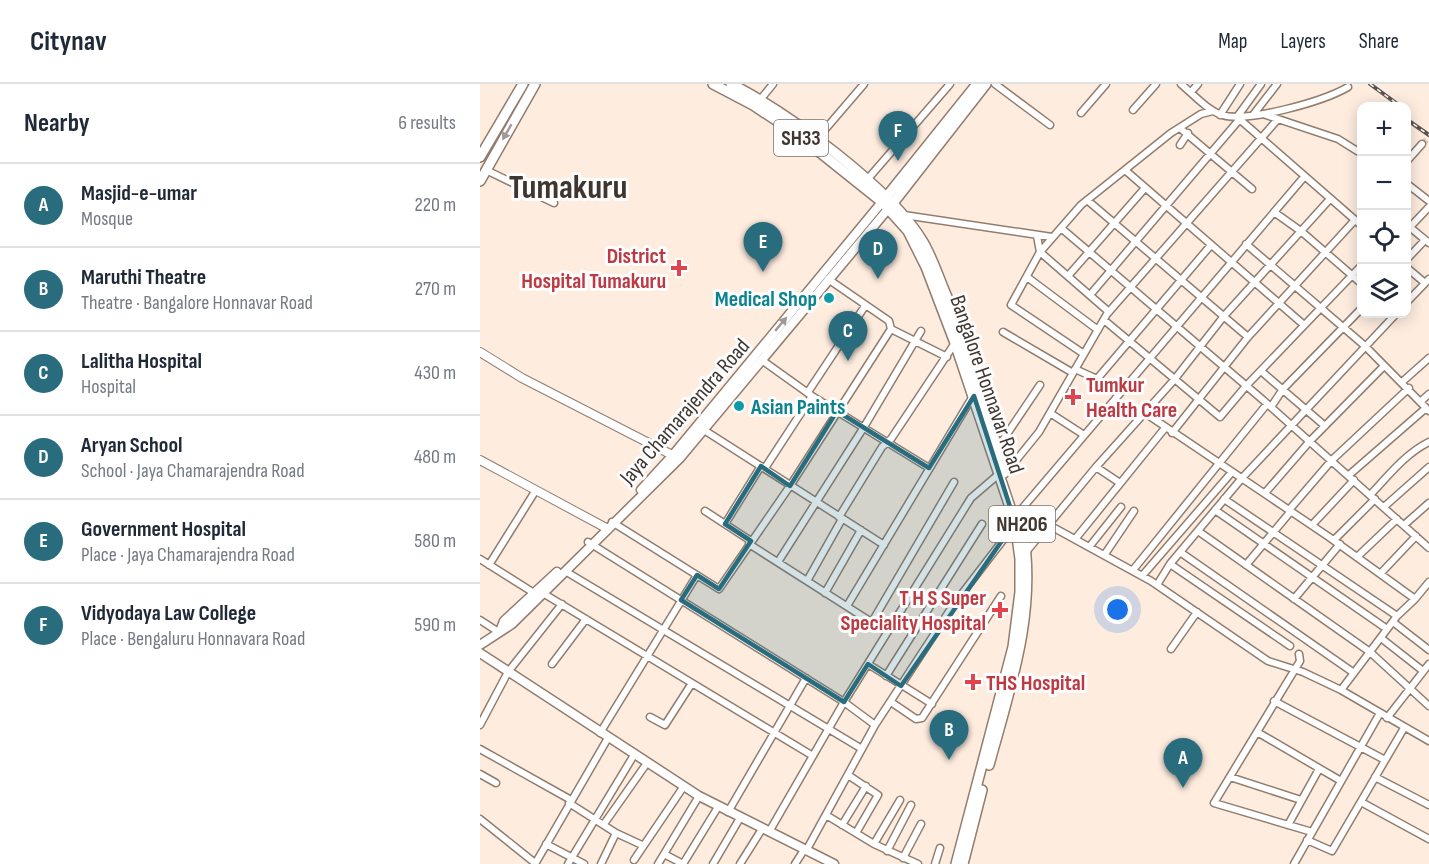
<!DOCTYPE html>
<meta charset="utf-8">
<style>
:root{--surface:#fff;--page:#f2f2f3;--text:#1f2937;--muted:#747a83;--line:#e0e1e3;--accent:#296c7d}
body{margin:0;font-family:"Sofia Sans Condensed",sans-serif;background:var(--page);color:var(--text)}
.controls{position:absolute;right:18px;top:18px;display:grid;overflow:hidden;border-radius:12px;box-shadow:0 3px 15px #0003}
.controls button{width:54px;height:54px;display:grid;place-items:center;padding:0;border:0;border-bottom:2px solid var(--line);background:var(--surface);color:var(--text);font:30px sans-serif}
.you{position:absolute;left:638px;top:526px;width:21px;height:21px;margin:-15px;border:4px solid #fff;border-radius:50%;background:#1a73e8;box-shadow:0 0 0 9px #1a73e833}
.badge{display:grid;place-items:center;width:39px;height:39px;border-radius:50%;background:var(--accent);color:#fff;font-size:20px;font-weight:700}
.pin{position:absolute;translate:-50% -50px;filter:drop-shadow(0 2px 3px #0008)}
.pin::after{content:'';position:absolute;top:32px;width:21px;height:18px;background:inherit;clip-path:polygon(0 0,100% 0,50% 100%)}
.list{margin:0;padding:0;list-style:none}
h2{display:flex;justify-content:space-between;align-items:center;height:78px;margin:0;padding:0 24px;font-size:26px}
h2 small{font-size:20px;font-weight:400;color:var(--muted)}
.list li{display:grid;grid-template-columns:39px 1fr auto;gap:18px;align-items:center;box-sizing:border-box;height:84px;padding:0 24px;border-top:2px solid var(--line)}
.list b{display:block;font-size:22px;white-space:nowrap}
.list p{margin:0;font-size:20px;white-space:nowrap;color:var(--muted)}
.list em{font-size:20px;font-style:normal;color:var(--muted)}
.icon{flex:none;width:33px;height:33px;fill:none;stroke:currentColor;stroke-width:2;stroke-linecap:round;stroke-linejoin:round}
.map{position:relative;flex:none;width:949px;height:780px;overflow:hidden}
header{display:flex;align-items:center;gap:36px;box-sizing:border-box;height:84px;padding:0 30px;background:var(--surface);border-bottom:2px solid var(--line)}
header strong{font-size:28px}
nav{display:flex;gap:33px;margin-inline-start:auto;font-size:21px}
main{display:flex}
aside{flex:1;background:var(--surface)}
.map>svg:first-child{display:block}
</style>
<header>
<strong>Citynav</strong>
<nav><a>Map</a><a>Layers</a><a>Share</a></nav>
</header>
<main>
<aside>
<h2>Nearby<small>6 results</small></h2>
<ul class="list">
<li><span class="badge">A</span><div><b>Masjid-e-umar</b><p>Mosque</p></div><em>220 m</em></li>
<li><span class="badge">B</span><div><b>Maruthi Theatre</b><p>Theatre · Bangalore Honnavar Road</p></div><em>270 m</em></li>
<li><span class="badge">C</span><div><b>Lalitha Hospital</b><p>Hospital</p></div><em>430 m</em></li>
<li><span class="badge">D</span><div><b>Aryan School</b><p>School · Jaya Chamarajendra Road</p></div><em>480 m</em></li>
<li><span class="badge">E</span><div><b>Government Hospital</b><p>Place · Jaya Chamarajendra Road</p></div><em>580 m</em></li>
<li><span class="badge">F</span><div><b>Vidyodaya Law College</b><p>Place · Bengaluru Honnavara Road</p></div><em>590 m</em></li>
</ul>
</aside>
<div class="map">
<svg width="949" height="780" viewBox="0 0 949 780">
<rect width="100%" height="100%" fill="#feecdf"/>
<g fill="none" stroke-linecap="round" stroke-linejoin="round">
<path stroke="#d8c8bc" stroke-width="6" stroke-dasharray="6 3" stroke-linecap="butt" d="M942,60L949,54"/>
<g stroke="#917d6e" stroke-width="9">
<path id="minor" d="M515,0L570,41
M701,0C713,10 727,26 742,31C768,39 844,17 868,3
M781,0L757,33L882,142
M711,8L718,0
M280,16L293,0
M653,26L676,0
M601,29L626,0
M783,30L858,55L882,70
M740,31L760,0
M773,31L797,0
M701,45L772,105
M336,56L384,0
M700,61L708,49
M926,78L942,60
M6,86L74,119
M645,86L824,241
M386,97L470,0
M926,99L949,117
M607,116L768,253L874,137
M794,128L822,148L882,200
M424,131L572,153
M926,140L949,159
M930,143L949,123
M581,144L783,316L949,464
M557,152L560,168L629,228
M766,160L885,262L949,327
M926,176L945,156
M926,183L945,199
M588,192L665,104
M547,193L618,246
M610,211L759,36
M926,219L949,195
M624,236L740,333L766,302L882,181
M411,245L467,273
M523,248L593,289
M604,270L531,221L560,168L601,121L691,49L721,30L733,27
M283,277L332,312L449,384
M595,285L617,295L731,161
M781,287L845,342
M922,298L949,274
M328,308L385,222
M940,318L949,310
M791,323L803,305L882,224
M570,329L604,351
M665,329L849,453L935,515L949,498
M224,346L404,461
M692,349L768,253
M517,365L560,301
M616,383L640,399
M285,384L332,312
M525,390L559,348L627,230L798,35
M869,391L946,324
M785,409L830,357L904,282
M891,410C909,391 925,370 949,358
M744,415L917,532
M905,422L949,383
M735,426L907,545
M809,426L852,376L929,304
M225,427L271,457
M359,433L402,363L411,355L475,259
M534,434L824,93
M132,438L239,505L310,402L411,245L409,237L348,195
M245,440L281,382
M567,440L671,497L788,577L823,588L861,606L949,657
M832,441L874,396
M924,441L949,419
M718,447L890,568L949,622
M596,454L685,344
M854,456L895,415
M108,458L364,618L395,641
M269,460L407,548
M610,462L641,423
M546,468L616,383L694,296L744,232L850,115
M700,468L874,589
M625,470L654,427
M877,473L917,435
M0,475L54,509
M298,478L384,343L441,247
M690,480L810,562
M9,481L56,406
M766,481L811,427
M653,486L787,320
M85,487L382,665
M901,489L936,452
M662,492L752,388
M327,497L362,435
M677,501L690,480L762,394L916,230
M61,508L333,672
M345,509L381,446
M814,515L860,460
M367,522L493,312
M0,536L17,547
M392,538L474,398
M913,538L949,566
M901,554L943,587
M691,565L717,528
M819,570L820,577L734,719L832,748
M72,580L106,535
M388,580L452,620
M406,592L502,440
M861,606L917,532L935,515
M794,617L905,676
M411,618L436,635L442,634L521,512
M170,633L185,641L212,599
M907,634L949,580
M0,641L28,588L82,520
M777,648L861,697
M120,649L217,491
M0,665L91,716
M0,690L16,699
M368,691L398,711L376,749
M750,693L821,716
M895,693L949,721
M881,718L949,755
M89,719L136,749L121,780
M248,728L326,594
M346,731L394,760L438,780
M0,735L55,779
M124,740L167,679
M362,741L386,702
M808,741L839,685
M289,748L364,618L491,414L519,390
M136,749L162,761
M827,756L852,767L924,644
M66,760L104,780
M394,760L420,716
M326,767L395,641L474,520L540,434
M407,767L431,721
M184,770L203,780
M423,774L441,740
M154,776L204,702
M55,780L128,654
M88,780L154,671
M178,780L219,712
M203,780L238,723
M233,780L260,734
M260,780L282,745
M315,780L324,766
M455,780L460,764
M814,780L900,629"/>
</g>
<g stroke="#917d6e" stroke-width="10">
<path id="tertiary" d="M0,268L42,294L198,374
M0,376L128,445"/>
</g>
<g stroke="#917d6e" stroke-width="11">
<path id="secondary" d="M161,406L193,371L402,118
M21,545L24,537L77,488
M0,561L32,540L200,374L408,125
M0,569L219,712L354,780"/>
</g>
<g stroke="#917d6e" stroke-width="12">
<path id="primary" d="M233,0L273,21L317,50L402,118L428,147L446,183L475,259L535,438L540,475V508L533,563L476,780
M251,0C307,28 412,105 443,158C453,175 459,195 467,213C489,269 506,328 524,386
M0,73L43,0
M0,97L55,0
M403,117L497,0
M410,123L506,0
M509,681C530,604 557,528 543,447
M483,780L502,706"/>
</g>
<use href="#minor" stroke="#fff" stroke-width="6"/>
<use href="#tertiary" stroke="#fff" stroke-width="8"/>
<use href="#secondary" stroke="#fff" stroke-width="8"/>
<use href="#primary" stroke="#fff" stroke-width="9"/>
<g stroke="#5e534c" stroke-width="4">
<path id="rail" d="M890,0L920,22
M926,35L949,51"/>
</g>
<use href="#rail" stroke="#fdfdfd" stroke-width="1.5" stroke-dasharray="4.5" stroke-linecap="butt"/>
</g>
<defs><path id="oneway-solid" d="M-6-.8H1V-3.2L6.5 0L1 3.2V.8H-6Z" transform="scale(1.5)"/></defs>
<g fill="#9f9a98">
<use href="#oneway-solid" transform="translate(27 48) rotate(120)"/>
<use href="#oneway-solid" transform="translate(301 240) rotate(-50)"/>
</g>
<path fill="#296c7d" fill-opacity="0.2" stroke="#296c7d" stroke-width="4.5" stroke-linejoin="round" d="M494,312L535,438L421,602L388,580L364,618L201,516L217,491L239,505L271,457L245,440L281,382L310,402L357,327L449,384Z"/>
<g fill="#e0444e" stroke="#fdfdfd" stroke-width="2">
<path d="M196 175h6v6h6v6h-6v6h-6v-6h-6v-6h6z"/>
<path d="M590 304h6v6h6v6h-6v6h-6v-6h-6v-6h6z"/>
<path d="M517 517h6v6h6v6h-6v6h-6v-6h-6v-6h6z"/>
<path d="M490 589h6v6h6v6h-6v6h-6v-6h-6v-6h6z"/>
</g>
<g fill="#0f9aa8" stroke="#fdfdfd" stroke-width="2">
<circle cx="349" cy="214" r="6"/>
<circle cx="259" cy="322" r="6"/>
</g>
<g text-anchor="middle" stroke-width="6" stroke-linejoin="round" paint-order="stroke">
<g fill="#fdfdfd" stroke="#78726e" stroke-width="1.5">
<rect x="294" y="36" width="54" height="36" rx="4.5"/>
<rect x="509" y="422" width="66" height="36" rx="4.5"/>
</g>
<g font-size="21" font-weight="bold" fill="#3f3630">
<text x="321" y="61">SH33</text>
<text x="542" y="447">NH206</text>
</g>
<g font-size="22" font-weight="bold" fill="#be3a42" stroke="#fdfdfd" text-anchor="end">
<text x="186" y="179">District<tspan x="186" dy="25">Hospital Tumakuru</tspan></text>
<text x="606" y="308" text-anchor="start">Tumkur<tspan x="606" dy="25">Health Care</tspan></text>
<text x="506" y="521">T H S Super<tspan x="506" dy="25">Speciality Hospital</tspan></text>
<text x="506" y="606" text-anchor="start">THS Hospital</text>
</g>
<g font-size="22" font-weight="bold" fill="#0d838f" stroke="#fdfdfd" text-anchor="end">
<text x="337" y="222">Medical Shop</text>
<text x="271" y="330" text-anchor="start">Asian Paints</text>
</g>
<g font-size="22" fill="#3f3630" stroke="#fdfdfd">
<text transform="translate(508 300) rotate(71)" y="8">Bangalore Honnavar Road</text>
<text transform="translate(204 327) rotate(-49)" y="8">Jaya Chamarajendra Road</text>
</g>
<g font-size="34" font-weight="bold" fill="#3f3630" stroke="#fdfdfd">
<text x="88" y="114">Tumakuru</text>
</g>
</g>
</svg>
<div class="controls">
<button>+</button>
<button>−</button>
<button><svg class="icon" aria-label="locate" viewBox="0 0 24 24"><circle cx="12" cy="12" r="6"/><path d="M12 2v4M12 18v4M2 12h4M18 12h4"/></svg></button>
<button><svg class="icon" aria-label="layers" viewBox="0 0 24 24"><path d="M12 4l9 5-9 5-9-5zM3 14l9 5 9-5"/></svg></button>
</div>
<div class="you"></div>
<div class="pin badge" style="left:703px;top:704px">A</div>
<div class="pin badge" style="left:469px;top:676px">B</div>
<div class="pin badge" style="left:368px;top:277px">C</div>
<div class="pin badge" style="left:398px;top:195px">D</div>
<div class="pin badge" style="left:283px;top:188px">E</div>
<div class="pin badge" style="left:418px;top:77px">F</div>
</div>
</main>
